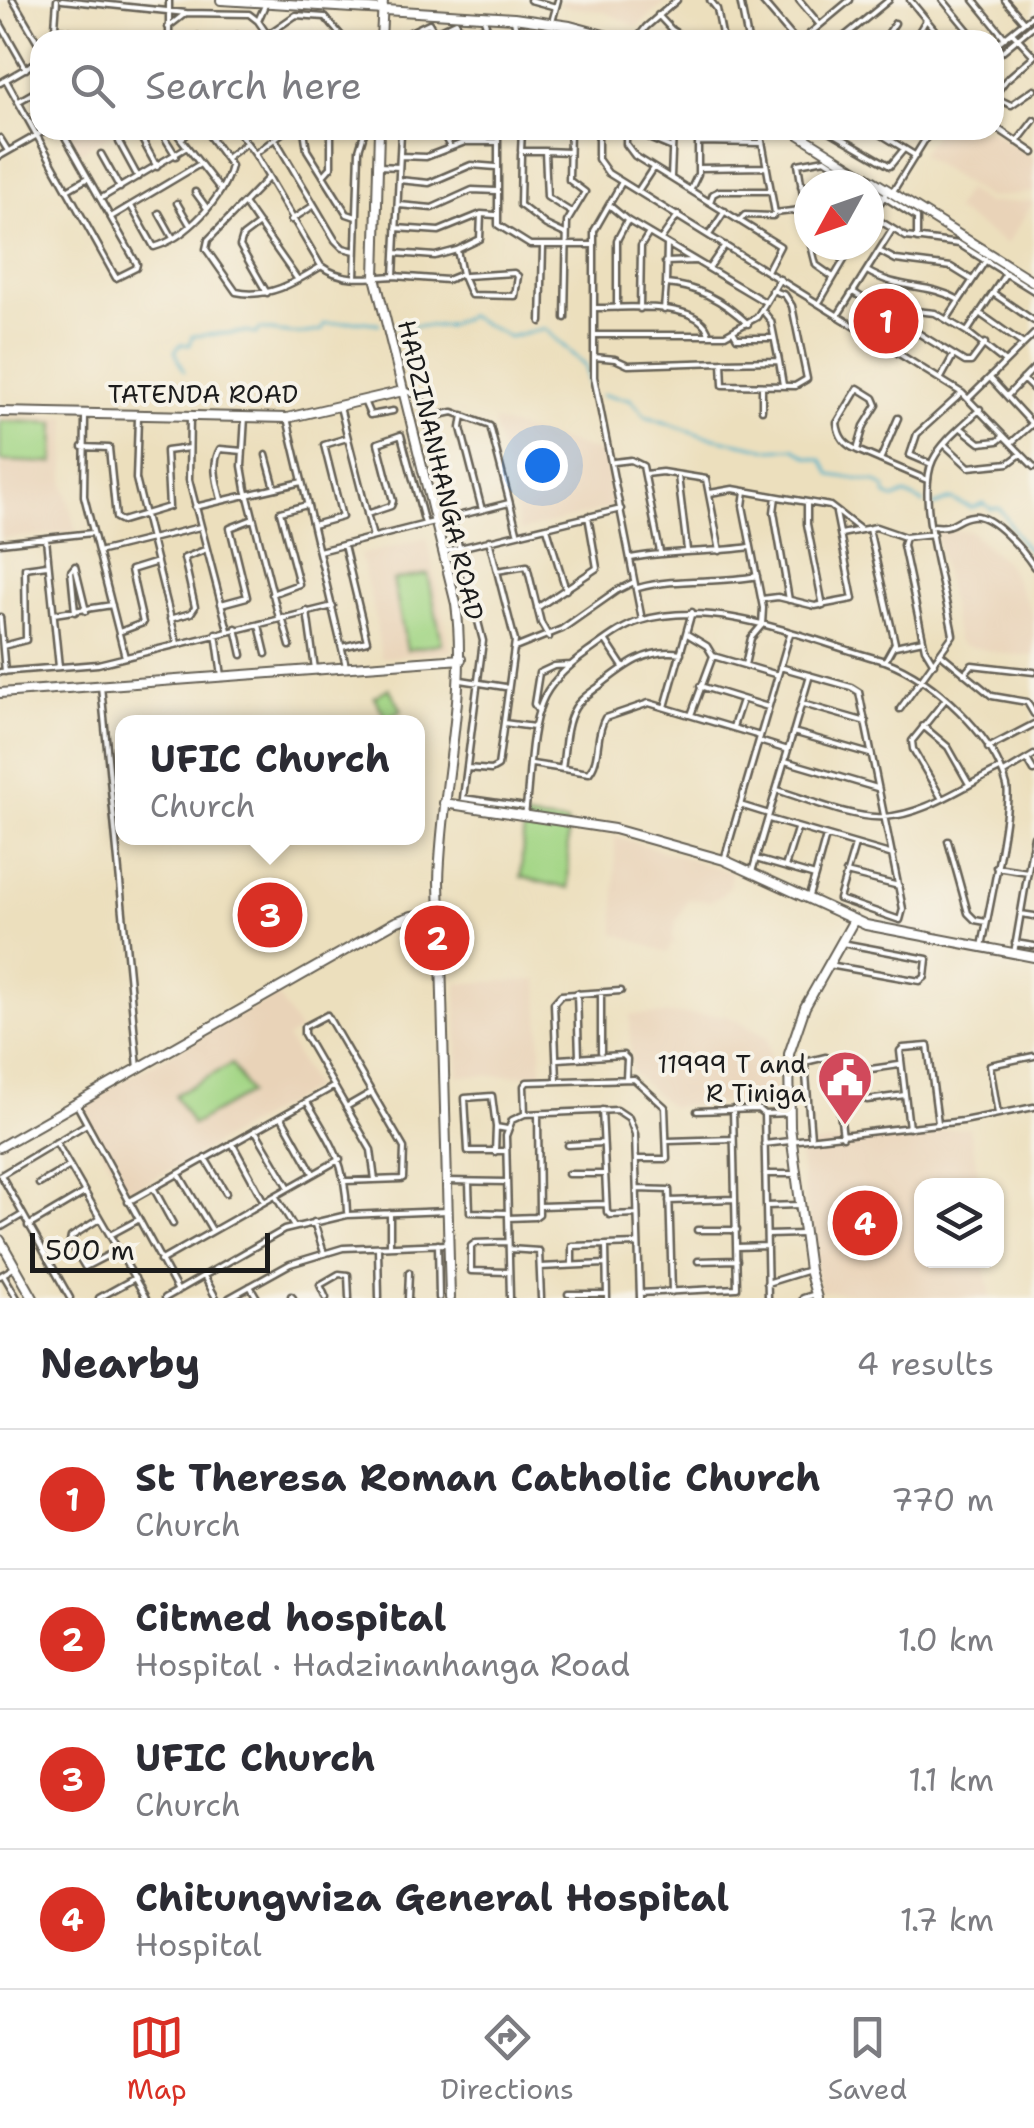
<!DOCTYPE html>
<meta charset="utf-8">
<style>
:root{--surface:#fff;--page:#f7f7f7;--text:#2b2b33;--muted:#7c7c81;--line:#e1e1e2;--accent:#d93025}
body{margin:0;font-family:"Shantell Sans",sans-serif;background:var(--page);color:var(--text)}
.controls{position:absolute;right:30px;bottom:30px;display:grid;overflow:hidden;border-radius:20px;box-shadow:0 2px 8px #0004}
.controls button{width:90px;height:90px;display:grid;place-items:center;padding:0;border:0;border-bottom:2px solid var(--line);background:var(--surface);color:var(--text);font:50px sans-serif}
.compass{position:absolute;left:794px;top:170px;width:90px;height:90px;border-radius:50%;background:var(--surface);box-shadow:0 2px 8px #0004;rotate:230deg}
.scale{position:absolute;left:30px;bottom:25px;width:240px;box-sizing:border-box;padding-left:10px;border:5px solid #1c1c1c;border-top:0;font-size:28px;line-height:35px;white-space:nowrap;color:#1c1c1c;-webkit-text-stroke:8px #f7f3e8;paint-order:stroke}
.you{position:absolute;left:542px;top:465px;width:35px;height:35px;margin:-25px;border:8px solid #fff;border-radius:50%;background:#1a73e8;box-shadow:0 0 0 15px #1a73e833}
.badge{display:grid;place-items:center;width:65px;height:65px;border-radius:50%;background:var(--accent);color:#fff;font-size:32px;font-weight:700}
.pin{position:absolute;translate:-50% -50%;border:5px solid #fff;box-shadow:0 2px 10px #0006}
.popup{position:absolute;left:115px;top:715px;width:310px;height:130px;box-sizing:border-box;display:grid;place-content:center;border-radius:20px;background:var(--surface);filter:drop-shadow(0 2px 8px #0005);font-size:32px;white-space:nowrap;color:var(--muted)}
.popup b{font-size:38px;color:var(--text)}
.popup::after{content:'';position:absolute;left:50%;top:100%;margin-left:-20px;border:20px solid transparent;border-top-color:var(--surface)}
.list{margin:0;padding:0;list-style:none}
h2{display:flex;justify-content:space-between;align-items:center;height:130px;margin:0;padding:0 40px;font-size:42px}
h2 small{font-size:32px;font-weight:400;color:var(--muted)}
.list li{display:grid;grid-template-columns:65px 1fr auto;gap:30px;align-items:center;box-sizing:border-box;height:140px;padding:0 40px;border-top:2px solid var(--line)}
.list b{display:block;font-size:38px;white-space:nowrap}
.list p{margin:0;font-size:32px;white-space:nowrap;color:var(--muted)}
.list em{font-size:32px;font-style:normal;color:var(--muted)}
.icon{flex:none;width:55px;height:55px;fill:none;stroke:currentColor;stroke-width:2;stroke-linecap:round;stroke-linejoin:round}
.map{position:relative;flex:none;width:1034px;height:1298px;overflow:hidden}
.search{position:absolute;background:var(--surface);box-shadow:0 2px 8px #0004;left:30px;right:30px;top:30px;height:110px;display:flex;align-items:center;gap:25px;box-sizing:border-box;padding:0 35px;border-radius:30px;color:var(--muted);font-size:38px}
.sheet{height:690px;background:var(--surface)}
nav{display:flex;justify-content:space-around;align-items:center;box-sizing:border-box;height:140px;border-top:2px solid var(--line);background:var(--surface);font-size:28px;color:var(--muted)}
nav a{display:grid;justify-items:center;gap:5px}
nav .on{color:var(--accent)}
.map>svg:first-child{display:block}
</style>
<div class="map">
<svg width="1034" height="1298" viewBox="0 0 1034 1298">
<rect width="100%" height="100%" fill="#f7f3e8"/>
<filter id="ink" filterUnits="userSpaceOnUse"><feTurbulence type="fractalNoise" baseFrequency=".01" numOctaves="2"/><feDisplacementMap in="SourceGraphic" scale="20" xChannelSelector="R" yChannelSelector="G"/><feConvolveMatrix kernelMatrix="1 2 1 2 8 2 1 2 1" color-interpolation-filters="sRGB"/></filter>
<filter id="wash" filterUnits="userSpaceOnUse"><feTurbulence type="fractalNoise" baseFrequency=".0048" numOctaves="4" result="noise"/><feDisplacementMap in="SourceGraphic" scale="40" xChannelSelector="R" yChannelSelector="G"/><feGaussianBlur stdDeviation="2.25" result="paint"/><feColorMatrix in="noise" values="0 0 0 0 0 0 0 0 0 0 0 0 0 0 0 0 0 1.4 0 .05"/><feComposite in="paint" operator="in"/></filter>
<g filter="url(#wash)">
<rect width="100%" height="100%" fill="#ecdfbd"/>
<path fill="#e9d3b8" d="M560,0H669L637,27L603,11L559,6Z
M64,130H119L77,154Z
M937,130H991L1034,158V192L988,198L920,155Z
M966,190L986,203L1034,201L1007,244L954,210Z
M0,417H67L64,482L76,532L0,539Z
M493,421L604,453L614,507L520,531Z
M936,531H970L1007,564L1034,616V656L1005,654L962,645L957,640Z
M427,538L451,651L381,658L375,615L360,555Z
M615,836L731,872L729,887L721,896L710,901L688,899L676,921L672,938L675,944H671L668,953L615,933Z
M538,980L542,1075L458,1076L457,983Z
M277,995L299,1031L287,1038L314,1088L127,1194L85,1120L81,1108L84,1102Z
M630,1014L726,1015L767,1037L777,1099L670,1107L631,1071Z
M969,1127L980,1185L922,1186V1260L984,1261L991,1298H916L819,1291L798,1146Z"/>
<path fill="#a2d584" stroke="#5f7850" stroke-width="2.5" d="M0,421L55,423L54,463L0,461Z
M428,574L442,643L407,650L393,580Z
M389,688L402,710L387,719L374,697Z
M524,818L567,823L569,889L521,877Z
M232,1064L249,1093L192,1125L175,1095Z"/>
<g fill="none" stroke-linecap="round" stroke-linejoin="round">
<path stroke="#49afc8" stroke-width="2.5" d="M392,326H446L469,316L509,337L545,329L585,366L589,387
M184,371L175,351L181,344L190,345L192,336L244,332L256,334L260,329C282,333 300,336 322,330L324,324L359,321L379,324
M602,395L630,399L646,416L701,435L773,450L794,448L808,457L822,460L831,475L876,482L886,489L885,494L894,499L905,494L924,503
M933,506L951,499L972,508L984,503L991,509L999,508C1011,521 1018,546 1034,553"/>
</g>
</g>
<g filter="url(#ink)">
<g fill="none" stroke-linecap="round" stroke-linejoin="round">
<g stroke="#656054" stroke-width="9">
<path id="street" d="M13,0L40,46
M62,0L186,13
M530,0L556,7
M710,0L717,9L723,40
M740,0L748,40
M761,0L795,40
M799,0L820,25
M910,0L943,40
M943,0L976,40
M974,0L1005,38
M1005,0L1024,22
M265,5L258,21L271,40
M658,15L672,30L688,40
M483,16L491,40
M514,20L518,40
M552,22L558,0
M0,23L26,69
M168,27L186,13L249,14L258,21
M55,29L128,40
M435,32L456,22L465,40
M267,35L296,15L325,17L345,40
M463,35L485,27
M198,36L200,40
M54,40L57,0
M169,40V0
M228,40L237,35L242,40
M411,40L410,32L429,23L439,40
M491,40L515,29
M523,40L540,33L544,40
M570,40V26
M594,40L596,39
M636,40L646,27L677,0
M802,40L850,0
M840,40L889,0
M884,40L895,23
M914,40L926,20
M994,46L1034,14
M994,58L1034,25
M6,80L116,278L136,268L137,264L61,130
M0,83L40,60
M994,96L1006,80L1034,56L1012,32
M994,97L1011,105L1034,89
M19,101L40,89
M994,126L1034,153
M160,130L176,156
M174,130L220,189
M237,130L255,154L321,266C343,282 368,278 394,276L401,133
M304,130L307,150L347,214L356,217
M402,130L401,133L423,134L432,130
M441,130L450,147
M498,130V225L530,245H593
M522,130L521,151H545L547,197L571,212
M598,130V159L608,173L962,393L1034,467
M626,130V144L635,156L780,246L767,271
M650,130L651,139L670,147
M828,130L890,166L904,149
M874,130L916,156
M138,132L157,167
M0,138L8,151
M181,139L192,130
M275,139L335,240L343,248L355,251
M119,142L138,177
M698,142L762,143
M1017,142L1034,120
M545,151L569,152
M101,154L120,188
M255,154L286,130
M521,154L520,205L546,225L565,234
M0,156L46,130
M401,156L426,157L465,142H496
M226,158L246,143
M379,166L399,167
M699,168L766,167
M323,176L331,167V130
M671,177L673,130
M268,178L208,240L206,249L236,292C268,299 294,283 320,267
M399,180L429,183L471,165L496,167
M622,182L594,231V377L642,620
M801,186L821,185
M869,187L917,218V239
M691,189L698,174V130
M67,190L88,178
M638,191L653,168
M195,192L206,207
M892,193L931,130
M100,199L187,147
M710,202L713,194L719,191H769
M177,203L190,225
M244,203L298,280
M399,205L432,208L472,190L496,191
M609,205L627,220L765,302
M131,206L154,247C186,238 223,199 231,166L205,130
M159,213L173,238
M775,213L809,209
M872,216L885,195
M111,217L200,164
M291,220L313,206
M739,221L745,215L773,216L775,213L760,130
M869,221L872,216L906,237L959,244L1034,291
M259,224L243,236L240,246L267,293
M396,228L439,231L481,214
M892,230L853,292L877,307L935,313L967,332L1006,273
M809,233L798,164L825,159L865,185
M709,235L725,211
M661,239L678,215
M667,244L666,284C698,286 725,302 748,324
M811,245L816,265L833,277
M826,245L846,257
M457,250L480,239L481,214L495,215
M879,251L896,260L951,267L972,280
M665,262L695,261
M709,268L725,245
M867,271C900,291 927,282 959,300
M462,274L471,295L515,296L518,276L514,273L465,276
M394,276L447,280L462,274L457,250L435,256L395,253
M355,278L359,150L365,130
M772,290L785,295L792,306L807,379L795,386L723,385L722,362L779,361L783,385
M993,293L1034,321
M820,301L853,245
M596,308C624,308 703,300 709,335
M617,308V240L627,221
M640,309L641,246L649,233
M664,310L666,284
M762,310L771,321L779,361
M904,310L900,317L902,323L965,362H971L985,343
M838,315L852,293
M982,315L1023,344
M565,318L567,222L585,192L569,180L570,130
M947,319L986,260
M541,322L543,247
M733,331L737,338H774
M967,332L1005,362
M596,335H725L757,317L780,279
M594,357L615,359L628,365L722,362
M941,378L953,356
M990,378L1034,426
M1023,379L1034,390
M762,386V410
M406,391L421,396L483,641L463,798L526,807
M1007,396L1034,368
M969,398L1034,334
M364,401L370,415L393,411
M340,407L373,537
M190,415L189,480L228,630
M463,415L461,428L482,510
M85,417L84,496L125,657
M245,417L242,466L246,489L279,618
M138,418L136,479L177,643
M287,418L346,666
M426,418L453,412L490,426L517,531
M961,428L980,443L998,441L1004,436
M1011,443L1032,424
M944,444L969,467L1009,463L1021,454
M82,447L109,448L116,518L122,521L169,507L166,451L189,448
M857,450L864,426L877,405L874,398L858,388L837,423C839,437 844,444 857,450L927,480
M266,455L275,488
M880,460L898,418
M614,462L631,460L643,466L660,552
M931,464L910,455L917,434L961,394
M645,474L662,472L706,479L720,551
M678,476L687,550
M710,493L733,489L830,506L861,530
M776,497L774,512L789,600
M221,499C217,483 211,464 220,449L243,451
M807,502V524L823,606
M195,507L302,482
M367,514L391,506L393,501L378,443L401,435L425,524
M313,525L342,517L324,445L347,438
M934,526C955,529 955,518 972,516C992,513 1024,552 1034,567
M547,528L566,590
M869,529L895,643L885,661
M841,534L876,527L905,537L933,534
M905,537L903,545L925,649L934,664
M46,539L59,667
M0,543L92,533
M319,551L509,503
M98,552L200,527
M443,552L621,509
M631,558C671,550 710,553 750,547
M497,571L527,566L541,623L549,637
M638,588C678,577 717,584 757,576
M272,594L299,584L280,512L307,505
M762,599L778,597L815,606L853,599L836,513
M221,604L247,597L230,528L253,519
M537,608L597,568L588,516
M307,611L315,669
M75,612L71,571L75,566L86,611
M54,614L112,605
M0,617L5,672
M282,617L290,646
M170,619L191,613L195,607L184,558L207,549
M259,625L266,654
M236,628L242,655
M119,632L143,623L131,570L157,562
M216,633L222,676
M687,634L707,646L713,656L691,715
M606,641L623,667
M3,646L26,640L25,568L47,565
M895,646L923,640
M342,647L367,641L344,545
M515,648L562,629L616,591L634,582
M941,654L992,696L1027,702L1034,714
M713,656L778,675
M745,665L751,638L762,625L763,608L743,506L745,491
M780,667L851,687L859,692L903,909L900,920L839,899L855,845
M0,672L98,664L333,606
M964,674L972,665L1034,672
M461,680L505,687
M101,686L138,1068
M700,686L768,707
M803,704L866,722
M665,707L692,612
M900,709L953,635C946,592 915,498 933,460C943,440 964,425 980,409
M539,712L534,704L539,673L554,666L571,665
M504,723L534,727
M923,726L948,747L969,784
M733,727L742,700
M793,732L870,754
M759,741L788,750
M988,748L1034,724
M1027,759L1034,771
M785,761L877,788
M532,764L589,773C601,759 595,735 605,718L649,703L760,736
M467,768L491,770L498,766L515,641L489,540
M562,769C565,750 565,724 575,708C580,699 590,693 598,687C623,667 647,647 681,653
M1004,773L1034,755
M777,790C807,799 853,819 883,817C924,815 962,787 998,770
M942,799L913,749L912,741L945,700
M740,805L769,814
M525,815C530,781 529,732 542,702C550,681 571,664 588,652C605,640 621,627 640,621C719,597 809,641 885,661C933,679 994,735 1007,786C1012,805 987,919 982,947
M769,819L893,855
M948,841L968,913L975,920L986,922
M756,859L815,876L826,836
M724,860L790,634
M785,867L797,829
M996,867L1028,872
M752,872L810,675
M846,873L899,886
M809,896L815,876
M1021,914L1034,916
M1015,943L1034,946
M1014,953L1034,836
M829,965L920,981L925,977L927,959L842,943
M601,992V1052
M577,993L579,1057
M558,1059L623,1055L627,1059L626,1078
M864,1070L899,1065
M557,1080L554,1003L561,995L621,991
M867,1100L905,1095
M307,1102C332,1142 346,1164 347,1212
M78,1107L178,1291
M346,1107L372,1092
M602,1110L607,1212L610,1215L637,1214
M697,1111L758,1109L764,1114
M525,1114L524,1086L527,1082L634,1079L665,1107L667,1159H636
M998,1114L990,1065L1034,1056
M281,1116L313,1173
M909,1128L900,1051L903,1048L928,1046L938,1123
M255,1130L288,1186
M811,1138L805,1062L826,1057L834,1062L843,1137
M668,1141L733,1139
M56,1142L146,1298
M232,1143L263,1200
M764,1144L963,1121L1034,1107
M568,1145L603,1143
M506,1151H468L465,1098L492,1096L496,1127L507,1129
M495,1152L496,1127
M205,1158L226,1193
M179,1174L212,1230
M568,1174H603
M765,1174H796
M346,1181L401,1179L403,1178L404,1148L327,1015L304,1027V1034L371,1150L375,1180
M447,1181L507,1182
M469,1183L470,1212L508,1213
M39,1184L70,1166
M154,1189L173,1224
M637,1189L669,1190L672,1292
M276,1197L294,1227
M669,1201L734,1199
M128,1202L333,1087
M540,1206L605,1204
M766,1206L800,1205
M390,1213V1246
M508,1218L535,1217L539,1214L538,1114
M99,1219L71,1237L70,1242L85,1267L118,1250
M314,1222L324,1253
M28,1226L84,1193
M0,1228L22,1215
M697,1230H737
M110,1235L136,1221
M767,1235L802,1234
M508,1242L475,1243L471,1246V1271L508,1272
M438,1244L439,1298
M737,1247L767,1246
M378,1248L379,1298
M509,1249L539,1251L541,1298
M160,1261L340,1159
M698,1261L737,1260
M572,1265V1246L606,1245
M540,1267L605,1264
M3,1274L17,1298
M0,1276L15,1267
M204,1276L216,1298
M767,1283L809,1270
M250,1286L257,1298
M640,1293L737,1288L733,1109
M568,1294H607
M291,1296L293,1298
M70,1298L1,1175L85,1125
M99,1298L135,1278
M165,1298L284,1230L347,1215L447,1211
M229,1298L290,1264L343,1248L448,1244
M326,1298L320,1285L339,1274L348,1275L349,1298
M408,1298L409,1272
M510,1298L506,1136L512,1120L525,1114L617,1110L629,1118L635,1134L640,1298
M607,1298L606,1245L638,1244
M768,1298L764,1114L789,1113
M803,1298L816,1294"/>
</g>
<g stroke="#656054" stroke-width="12">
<path id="secondary" d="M221,0L514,18L570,26L623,40
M381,40L383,0
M379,130L375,277L456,604C468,697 441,788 439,882L450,1298
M792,130L1034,282
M0,412L287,418L403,391
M0,693L461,659
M444,803L614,829L724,860L866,925L1034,957
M0,1147L395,922L412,916L439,913
M0,1240L33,1298
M817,1298L809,1270L790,1127L789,1054L805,1007L854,920"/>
</g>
<use href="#street" stroke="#fff" stroke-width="4"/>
<use href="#secondary" stroke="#fff" stroke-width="8"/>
</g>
</g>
<defs>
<g id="civic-pin" transform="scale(2.875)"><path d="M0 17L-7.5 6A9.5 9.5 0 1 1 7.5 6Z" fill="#d1495b" stroke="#f7f3e8"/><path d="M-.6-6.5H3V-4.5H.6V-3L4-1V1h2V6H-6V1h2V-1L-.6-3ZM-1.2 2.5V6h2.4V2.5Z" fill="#fff"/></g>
</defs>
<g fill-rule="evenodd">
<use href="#civic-pin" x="845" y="1078"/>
</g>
<g text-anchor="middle" stroke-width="8" stroke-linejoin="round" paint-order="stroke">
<g font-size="25" fill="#1c1c1c" stroke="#f7f3e8">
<text x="203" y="403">TATENDA ROAD</text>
<text transform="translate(441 470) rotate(77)" y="9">HADZINANHANGA ROAD</text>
</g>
<g font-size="25" fill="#1c1c1c" stroke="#f7f3e8" text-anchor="end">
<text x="806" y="1073">11999 T and<tspan x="806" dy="29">R Tiniga</tspan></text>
</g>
</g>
</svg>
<div class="controls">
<button><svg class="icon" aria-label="layers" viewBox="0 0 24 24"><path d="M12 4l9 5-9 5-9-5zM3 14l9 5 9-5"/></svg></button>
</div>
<svg class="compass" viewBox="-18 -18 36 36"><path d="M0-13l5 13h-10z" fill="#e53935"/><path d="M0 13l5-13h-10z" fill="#7c7c81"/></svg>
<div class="scale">500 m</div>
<div class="you"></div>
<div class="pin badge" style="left:886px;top:321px">1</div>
<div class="pin badge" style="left:437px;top:938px">2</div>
<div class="pin badge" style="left:270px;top:915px">3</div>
<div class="popup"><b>UFIC Church</b>Church</div>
<div class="pin badge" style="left:865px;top:1223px">4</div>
<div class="search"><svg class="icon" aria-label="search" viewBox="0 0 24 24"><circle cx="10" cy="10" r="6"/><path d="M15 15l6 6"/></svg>Search here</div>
</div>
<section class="sheet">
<h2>Nearby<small>4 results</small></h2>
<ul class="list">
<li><span class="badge">1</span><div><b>St Theresa Roman Catholic Church</b><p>Church</p></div><em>770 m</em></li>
<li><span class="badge">2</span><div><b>Citmed hospital</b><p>Hospital · Hadzinanhanga Road</p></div><em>1.0 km</em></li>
<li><span class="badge">3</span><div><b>UFIC Church</b><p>Church</p></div><em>1.1 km</em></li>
<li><span class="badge">4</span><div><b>Chitungwiza General Hospital</b><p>Hospital</p></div><em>1.7 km</em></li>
</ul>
</section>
<nav>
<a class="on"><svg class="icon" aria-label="map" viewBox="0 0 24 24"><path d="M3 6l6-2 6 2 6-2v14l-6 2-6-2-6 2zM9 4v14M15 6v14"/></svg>Map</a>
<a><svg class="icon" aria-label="directions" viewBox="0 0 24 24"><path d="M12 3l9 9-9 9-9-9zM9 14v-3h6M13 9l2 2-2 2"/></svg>Directions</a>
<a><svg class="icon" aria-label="saved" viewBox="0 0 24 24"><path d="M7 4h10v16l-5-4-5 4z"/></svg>Saved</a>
</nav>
